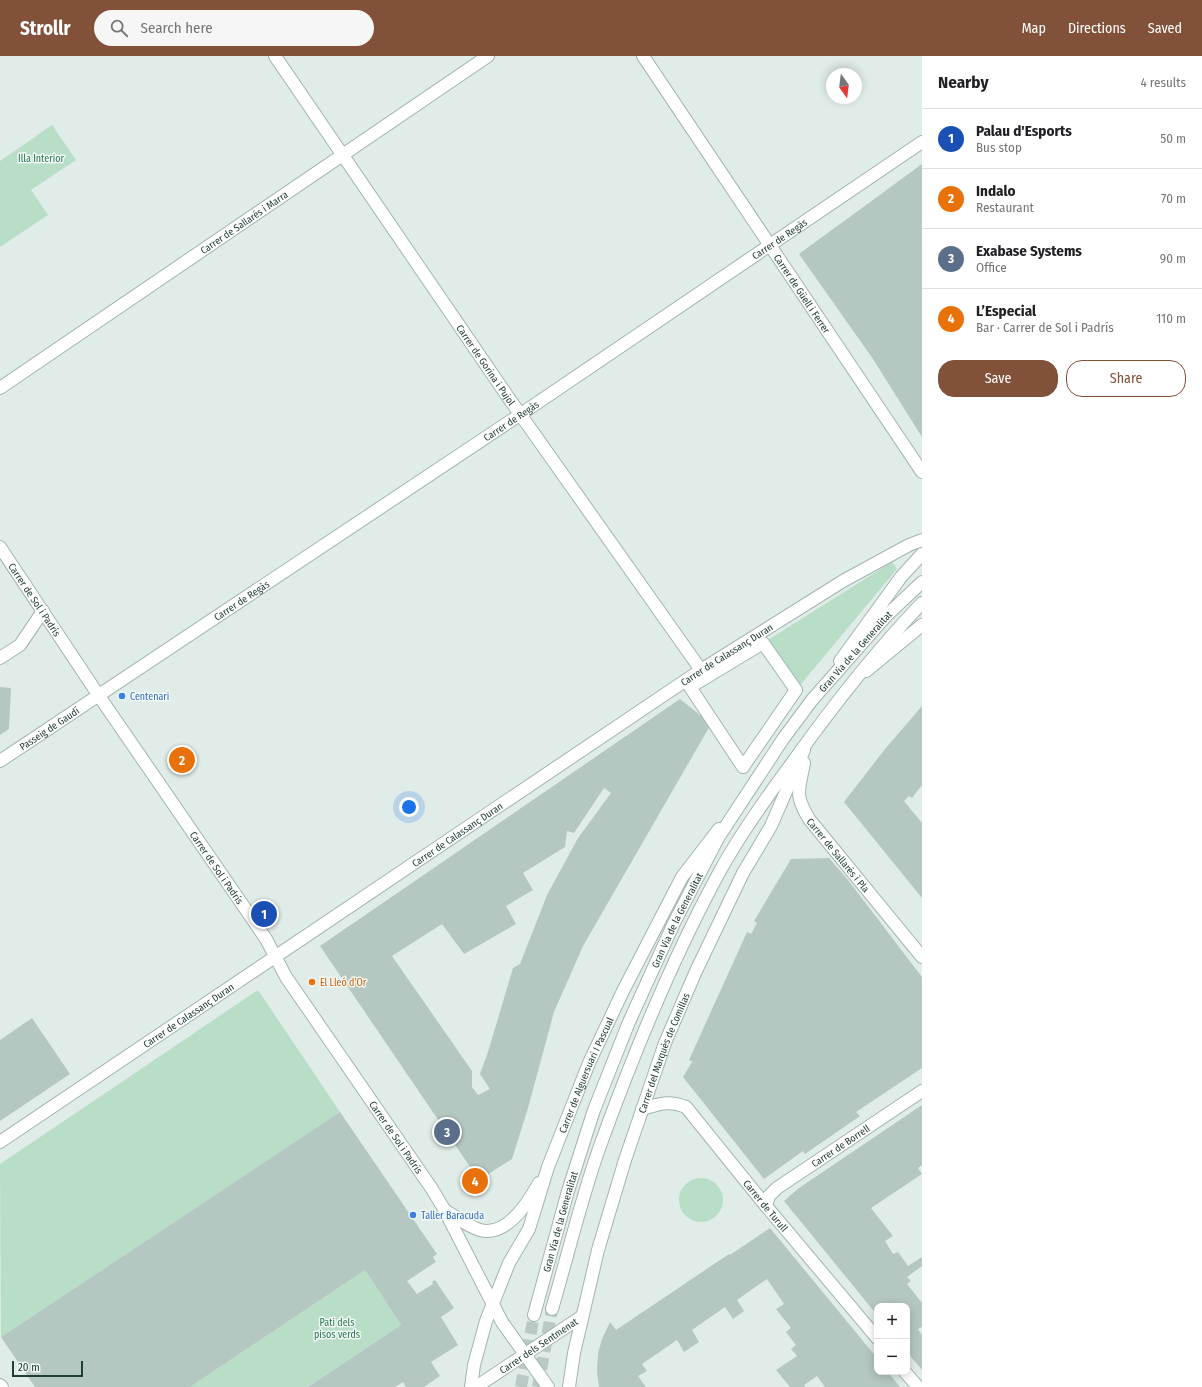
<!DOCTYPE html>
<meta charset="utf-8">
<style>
:root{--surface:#fff;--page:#f6f6f6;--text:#202124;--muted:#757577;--line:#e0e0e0;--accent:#815239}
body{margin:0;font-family:"Fira Sans Condensed",sans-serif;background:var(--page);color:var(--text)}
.controls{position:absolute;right:12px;bottom:12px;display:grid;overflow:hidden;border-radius:8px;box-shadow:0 2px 10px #0003}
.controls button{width:36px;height:36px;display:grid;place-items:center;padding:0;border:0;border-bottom:1px solid var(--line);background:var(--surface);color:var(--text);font:20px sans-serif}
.compass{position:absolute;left:826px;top:12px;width:36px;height:36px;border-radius:50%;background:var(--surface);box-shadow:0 2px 10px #0003;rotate:166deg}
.scale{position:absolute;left:12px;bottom:10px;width:71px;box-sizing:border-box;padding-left:4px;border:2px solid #203d39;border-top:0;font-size:11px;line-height:14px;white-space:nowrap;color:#203d39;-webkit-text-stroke:3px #f1f8f5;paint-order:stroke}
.you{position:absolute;left:409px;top:751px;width:14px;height:14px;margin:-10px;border:3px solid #fff;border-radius:50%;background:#1a73e8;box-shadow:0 0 0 6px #1a73e833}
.badge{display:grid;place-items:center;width:26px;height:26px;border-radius:50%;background:var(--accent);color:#fff;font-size:13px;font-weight:700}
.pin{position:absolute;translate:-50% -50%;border:2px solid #fff;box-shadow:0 1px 4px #0006}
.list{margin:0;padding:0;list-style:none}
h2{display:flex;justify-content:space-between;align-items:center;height:52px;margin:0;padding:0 16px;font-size:17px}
h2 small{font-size:13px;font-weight:400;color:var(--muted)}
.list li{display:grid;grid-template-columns:26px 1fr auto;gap:12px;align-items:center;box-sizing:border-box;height:60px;padding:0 16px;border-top:1px solid var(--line)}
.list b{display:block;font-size:15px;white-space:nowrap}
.list p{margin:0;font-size:13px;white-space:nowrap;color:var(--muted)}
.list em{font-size:13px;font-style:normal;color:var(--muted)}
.actions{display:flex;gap:8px;padding:12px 16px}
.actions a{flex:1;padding:9px 0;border:1px solid var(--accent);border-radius:16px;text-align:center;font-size:14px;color:var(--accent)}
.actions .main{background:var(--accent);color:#fff}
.icon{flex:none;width:22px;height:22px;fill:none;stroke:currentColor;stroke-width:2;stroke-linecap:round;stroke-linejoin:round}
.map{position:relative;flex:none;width:922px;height:1331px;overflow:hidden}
header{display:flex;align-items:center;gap:24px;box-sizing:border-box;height:56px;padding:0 20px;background:var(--accent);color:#fff}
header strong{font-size:19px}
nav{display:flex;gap:22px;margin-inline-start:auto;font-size:14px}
.search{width:280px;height:36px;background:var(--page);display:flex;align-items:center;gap:10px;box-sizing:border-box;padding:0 14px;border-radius:22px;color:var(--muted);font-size:15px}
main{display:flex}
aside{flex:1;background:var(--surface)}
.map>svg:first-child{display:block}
</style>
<header>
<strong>Strollr</strong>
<div class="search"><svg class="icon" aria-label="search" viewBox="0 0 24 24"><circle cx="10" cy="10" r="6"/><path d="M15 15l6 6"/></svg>Search here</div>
<nav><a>Map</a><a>Directions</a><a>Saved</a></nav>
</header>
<main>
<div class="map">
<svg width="922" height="1331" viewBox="0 0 922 1331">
<rect width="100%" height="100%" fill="#e0ece8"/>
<path fill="#b8dec7" d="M52,69L76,104L31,134L48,159L0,191V105Z
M892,506L897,513L796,634L763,587Z
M258,934L340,1056L1,1281L0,1108Z
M679 1144a22 22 0 1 1 44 0a22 22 0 1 1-44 0Z
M365,1214L401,1269L308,1331H190Z"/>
<path fill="#b5c7c1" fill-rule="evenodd" d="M922,108V381L873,303L799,198Z
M0,631L11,632L9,673L0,679Z
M680,643L711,668L583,890L554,956L528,1052L512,1103L479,1124L320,890ZM604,732L611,737L578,782L547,839L520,908L513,912L488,996L480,1018L490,1033L478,1039L472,1031V1015L392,900L442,868L464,898L516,868L506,850L533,834L523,817L565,791L567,775L574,777Z
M922,650V729L912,742L909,740L904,745L922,767V842L844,746L885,693Z
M829,802L848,824L922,921V1012L856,1056L860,1060L805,1098L803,1095L764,1123L683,1021L692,1006L698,1009L689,1004L747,876L751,878L757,867L754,865L791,803Z
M32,962L70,1018L0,1065V984Z
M922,1049V1109L918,1112L922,1118L871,1152L893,1180L885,1185L893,1198L898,1196L908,1210L922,1201V1210L907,1221L911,1225L907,1228L922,1247V1271L918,1273L922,1279V1314L907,1296V1250H877V1259L784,1145L799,1132Z
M340,1056L437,1198L433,1201L436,1206L407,1225L417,1238L433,1228L432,1226L435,1224L454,1252L441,1261L458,1289L431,1306L440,1320L424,1331H406L403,1326L395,1331H308L401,1269L365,1214L190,1331H35L1,1281Z
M770,1172L877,1302V1316H888L900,1331H825L817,1320L804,1329L805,1331H790L776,1314L797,1300L791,1293L796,1289L786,1276L791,1272L776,1253L784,1248L767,1223L737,1244L744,1255L733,1263L725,1251L692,1274L699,1286L684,1296L677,1284L642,1308L647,1315L638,1320L646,1331H599L597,1316L598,1297L602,1283L610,1266L616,1274L729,1198L730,1199Z"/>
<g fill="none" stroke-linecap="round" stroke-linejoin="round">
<path stroke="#bac9c5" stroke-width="12" stroke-dasharray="12 6" stroke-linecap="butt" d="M521,1331L534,1259
M538,1331L552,1253"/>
<g stroke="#a3b4b0" stroke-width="14">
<path id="pedestrian" d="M763,587L796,634L743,711L690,631Z"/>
</g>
<g stroke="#a3b4b0" stroke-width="14">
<g id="minor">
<path id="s1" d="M275,0L508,341L701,614"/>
<path id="s2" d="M643,0L922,416"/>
<path id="s3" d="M0,332L488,0"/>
<path id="s4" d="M0,491L99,640L266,883L286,921L432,1133L444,1153L502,1266L548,1331"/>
<path d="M0,602L20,589L43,555"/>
<path d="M840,605L901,521L922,498"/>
<path d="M866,615L922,569"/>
<path id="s5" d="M0,705L521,358L922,86"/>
<path id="s6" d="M804,707C799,734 794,738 809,763L922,901"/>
<path id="s7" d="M642,1053C660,1048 668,1044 686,1051L766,1150L877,1282"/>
<path id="s8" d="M0,1086L701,614L843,525L909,489L922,484"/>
<path id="s9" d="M766,1150L769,1140L777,1132L922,1035"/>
<path d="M444,1154C455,1160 467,1170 480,1174C506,1181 528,1147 539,1127"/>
<path d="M905,1316L918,1331"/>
<path d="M0,1329L2,1331"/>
<path id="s10" d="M471,1331L474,1309L486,1265L509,1207L529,1173L548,1111L589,1007L623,935L682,821L719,773"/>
<path id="s11" d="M476,1331L581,1261"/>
<path id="s12" d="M569,1331L574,1297L598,1194L625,1104L665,987L696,915L743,817L771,770L804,694"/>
</g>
</g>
<g stroke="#a3b4b0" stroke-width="14">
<g id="tertiary">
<path d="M552,1253C568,1199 581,1143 600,1090C634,996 672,903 720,815C741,777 766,742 792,707C832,651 874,597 922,547"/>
<path id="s13" d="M534,1259L568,1135L594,1054L629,966L674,867L718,782L783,683L812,644L886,560L922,526"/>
</g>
</g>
<use href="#pedestrian" stroke="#fff" stroke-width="12"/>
<use href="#minor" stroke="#fff" stroke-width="12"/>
<use href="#tertiary" stroke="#fff" stroke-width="12"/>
</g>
<g fill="#3f7fe0" stroke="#f1f8f5" stroke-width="1.5">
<circle cx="122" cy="640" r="4"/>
<circle cx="413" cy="1159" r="4"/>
</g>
<circle fill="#e8710a" stroke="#f1f8f5" stroke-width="1.5" cx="312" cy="926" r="4"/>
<g text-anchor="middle" stroke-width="3" stroke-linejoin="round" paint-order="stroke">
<g font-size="10" fill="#297550" stroke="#f1f8f5">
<text x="41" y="106">Illa Interior</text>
<text x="337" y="1270">Pati dels<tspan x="337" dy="12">pisos verds</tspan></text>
</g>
<g font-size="10" fill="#203d39" stroke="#f1f8f5">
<text dy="4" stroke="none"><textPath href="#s3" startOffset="295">Carrer de Sallarés i Marra</textPath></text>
<text dy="4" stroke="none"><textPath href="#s5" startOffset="938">Carrer de Regàs</textPath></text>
<text dy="4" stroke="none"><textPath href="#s2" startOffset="286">Carrer de Güell i Ferrer</textPath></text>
<text dy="4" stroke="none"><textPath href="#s1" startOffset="374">Carrer de Gorina i Pujol</textPath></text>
<text dy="4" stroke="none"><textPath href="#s5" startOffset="614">Carrer de Regàs</textPath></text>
<text dy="4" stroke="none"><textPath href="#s4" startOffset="63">Carrer de Sol i Padrís</textPath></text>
<text dy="4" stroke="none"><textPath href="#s5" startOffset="290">Carrer de Regàs</textPath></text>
<text dy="4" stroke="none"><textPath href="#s13" startOffset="745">Gran Via de la Generalitat</textPath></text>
<text dy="4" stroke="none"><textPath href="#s8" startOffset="875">Carrer de Calassanç Duran</textPath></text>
<text dy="4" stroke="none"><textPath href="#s5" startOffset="59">Passeig de Gaudí</textPath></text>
<text dy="4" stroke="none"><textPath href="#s8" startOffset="551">Carrer de Calassanç Duran</textPath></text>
<text dy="4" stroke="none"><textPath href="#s6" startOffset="105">Carrer de Sallarès i Pla</textPath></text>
<text dy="4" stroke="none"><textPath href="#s4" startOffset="387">Carrer de Sol i Padrís</textPath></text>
<text dy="4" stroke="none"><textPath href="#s13" startOffset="421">Gran Via de la Generalitat</textPath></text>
<text dy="4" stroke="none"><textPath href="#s8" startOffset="227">Carrer de Calassanç Duran</textPath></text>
<text dy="4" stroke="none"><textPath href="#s12" startOffset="348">Carrer del Marquès de Comillas</textPath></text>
<text dy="4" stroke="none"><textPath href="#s10" startOffset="334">Carrer de Alguersuari I Pascual</textPath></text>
<text dy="4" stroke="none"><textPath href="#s4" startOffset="711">Carrer de Sol i Padrís</textPath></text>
<text dy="4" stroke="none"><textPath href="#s9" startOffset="98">Carrer de Borrell</textPath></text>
<text dy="4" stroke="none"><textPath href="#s7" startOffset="172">Carrer de Turull</textPath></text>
<text dy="4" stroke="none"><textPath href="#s13" startOffset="97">Gran Via de la Generalitat</textPath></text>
<text dy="4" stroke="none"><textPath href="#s11" startOffset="75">Carrer dels Sentmenat</textPath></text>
</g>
<g font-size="10" fill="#366cbe" stroke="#f1f8f5" text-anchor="start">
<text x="130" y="644">Centenari</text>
<text x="421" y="1163">Taller Baracuda</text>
</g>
<g font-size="10" fill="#c56008" stroke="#f1f8f5" text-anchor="start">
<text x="320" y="930">El Lleó d’Or</text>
</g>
</g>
</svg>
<div class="controls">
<button>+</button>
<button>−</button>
</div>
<svg class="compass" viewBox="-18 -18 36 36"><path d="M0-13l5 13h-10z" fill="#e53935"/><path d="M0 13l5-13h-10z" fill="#757577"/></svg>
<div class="scale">20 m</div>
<div class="you"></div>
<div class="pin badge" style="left:264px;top:858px;background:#1a4fb4">1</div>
<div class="pin badge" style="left:182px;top:704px;background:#e8710a">2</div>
<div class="pin badge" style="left:447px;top:1076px;background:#5c6f8a">3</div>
<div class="pin badge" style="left:475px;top:1125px;background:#e8710a">4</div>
</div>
<aside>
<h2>Nearby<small>4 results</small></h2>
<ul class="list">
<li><span class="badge" style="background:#1a4fb4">1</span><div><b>Palau d'Esports</b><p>Bus stop</p></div><em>50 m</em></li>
<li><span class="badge" style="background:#e8710a">2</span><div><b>Indalo</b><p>Restaurant</p></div><em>70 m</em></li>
<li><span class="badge" style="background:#5c6f8a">3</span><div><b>Exabase Systems</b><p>Office</p></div><em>90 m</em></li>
<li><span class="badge" style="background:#e8710a">4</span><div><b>L’Especial</b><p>Bar · Carrer de Sol i Padrís</p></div><em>110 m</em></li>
</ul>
<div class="actions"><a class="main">Save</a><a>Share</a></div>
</aside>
</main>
